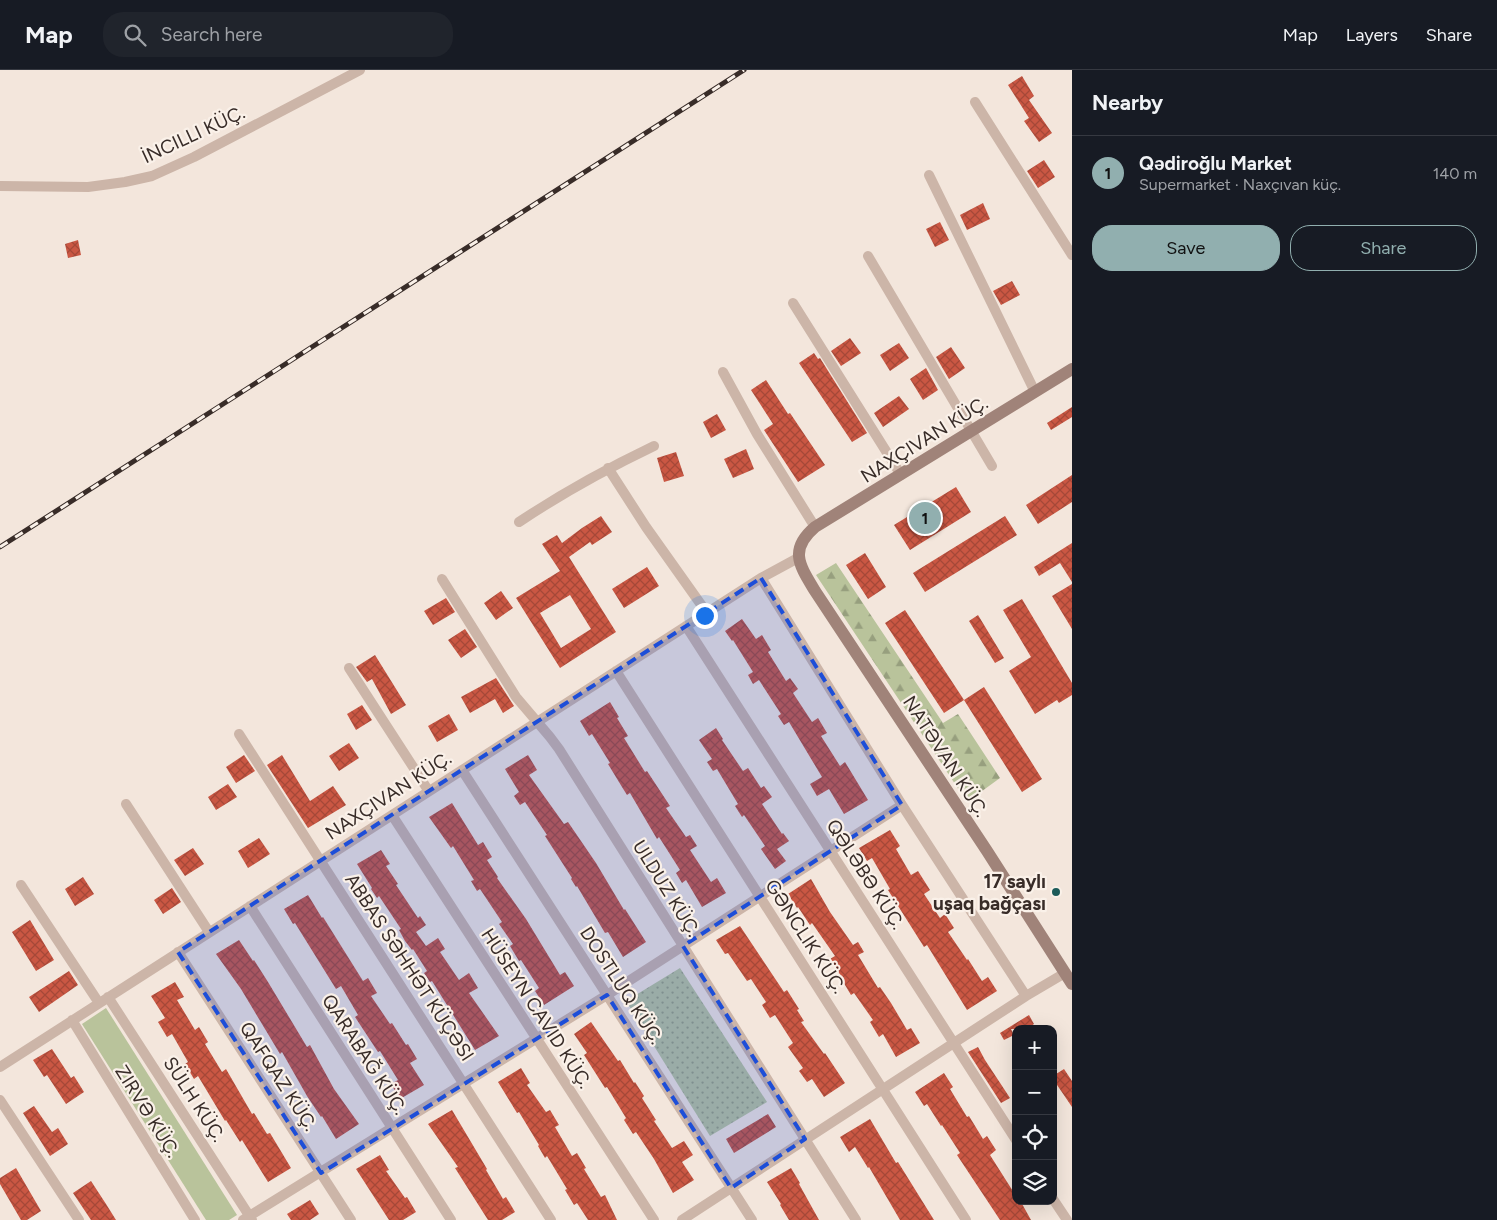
<!DOCTYPE html>
<meta charset="utf-8">
<style>
:root{--surface:#171b24;--page:#20242c;--text:#f1f3f6;--muted:#9ea1a6;--line:#363941;--accent:#91afaf}
body{margin:0;font-family:Figtree,sans-serif;background:var(--page);color:var(--text)}
.controls{position:absolute;right:15px;bottom:15px;display:grid;overflow:hidden;border-radius:10px;box-shadow:0 5px 20px #0002}
.controls button{width:45px;height:45px;display:grid;place-items:center;padding:0;border:0;border-bottom:1px solid var(--line);background:var(--surface);color:var(--text);font:25px sans-serif}
.you{position:absolute;left:704px;top:545px;width:18px;height:18px;margin:-12px;border:4px solid #fff;border-radius:50%;background:#1a73e8;box-shadow:0 0 0 8px #1a73e833}
.badge{display:grid;place-items:center;width:32px;height:32px;border-radius:50%;background:var(--accent);color:#111;font-size:16px;font-weight:700}
.pin{position:absolute;translate:-50% -50%;border:2px solid #fff;box-shadow:0 1px 5px #0006}
.list{margin:0;padding:0;list-style:none}
h2{display:flex;justify-content:space-between;align-items:center;height:65px;margin:0;padding:0 20px;font-size:21px}
h2 small{font-size:16px;font-weight:400;color:var(--muted)}
.list li{display:grid;grid-template-columns:32px 1fr auto;gap:15px;align-items:center;box-sizing:border-box;height:75px;padding:0 20px;border-top:1px solid var(--line)}
.list b{display:block;font-size:19px;white-space:nowrap}
.list p{margin:0;font-size:16px;white-space:nowrap;color:var(--muted)}
.list em{font-size:16px;font-style:normal;color:var(--muted)}
.actions{display:flex;gap:10px;padding:15px 20px}
.actions a{flex:1;padding:11px 0;border:1px solid var(--accent);border-radius:20px;text-align:center;font-size:18px;color:var(--accent)}
.actions .main{background:var(--accent);color:#111}
.icon{flex:none;width:28px;height:28px;fill:none;stroke:currentColor;stroke-width:2;stroke-linecap:round;stroke-linejoin:round}
.map{position:relative;flex:none;width:1072px;height:1150px;overflow:hidden}
header{display:flex;align-items:center;gap:30px;box-sizing:border-box;height:70px;padding:0 25px;background:var(--surface);border-bottom:1px solid var(--line)}
header strong{font-size:24px}
nav{display:flex;gap:28px;margin-inline-start:auto;font-size:18px}
.search{width:350px;height:45px;background:var(--page);display:flex;align-items:center;gap:12px;box-sizing:border-box;padding:0 18px;border-radius:20px;color:var(--muted);font-size:19px}
main{display:flex}
aside{flex:1;background:var(--surface)}
.map>svg:first-child{display:block}
</style>
<header>
<strong>Map</strong>
<div class="search"><svg class="icon" aria-label="search" viewBox="0 0 24 24"><circle cx="10" cy="10" r="6"/><path d="M15 15l6 6"/></svg>Search here</div>
<nav><a>Map</a><a>Layers</a><a>Share</a></nav>
</header>
<main>
<div class="map">
<svg width="1072" height="1150" viewBox="0 0 1072 1150">
<defs>
<pattern id="grass-dots" width="8" height="8" patternUnits="userSpaceOnUse" patternTransform="scale(1.25)"><rect width="8" height="8" fill="#b9c39b"/><path d="M2 2h.1M6 6h.1" fill="none" stroke="#979f7e" stroke-width="1.8" stroke-linecap="round"/></pattern>
<pattern id="forest-firs" width="22" height="20" patternUnits="userSpaceOnUse" patternTransform="scale(1.25)"><rect width="22" height="20" fill="#b9c39b"/><path d="M5 1l3.5 6h-7zM16 11l3.5 6h-7z" fill="#979f7e"/></pattern>
<pattern id="building-cross-hatch" width="8" height="8" patternUnits="userSpaceOnUse" patternTransform="scale(1.25)"><rect width="8" height="8" fill="#ca5743"/><path d="M0 0l8 8M0 8l8-8" fill="none" stroke="#a54838"/></pattern>
</defs>
<rect width="100%" height="100%" fill="#f3e6dc"/>
<path fill="url(#grass-dots)" d="M680,898L767,1032L710,1066L626,931Z"/>
<path fill="url(#forest-firs)" d="M836,493L943,653L958,644L1000,708L967,732L816,505Z"/>
<path fill="#b9c39b" d="M106,938L237,1145L229,1150H206L82,954Z"/>
<path fill="url(#building-cross-hatch)" fill-rule="evenodd" d="M1022,6L1034,26L1029,30L1052,63L1039,72L1024,51L1029,48L1008,15Z
M1044,90L1055,107L1038,118L1027,101Z
M983,133L990,149L967,160L960,145Z
M940,152L949,170L935,177L926,159Z
M78,170L81,185L68,188L65,174Z
M1012,211L1020,225L1001,235L993,221Z
M850,268L861,283L841,296L831,281Z
M899,273L909,288L890,301L880,285Z
M951,277L965,298L949,309L936,287Z
M814,283L818,289L820,288L867,363L852,372L799,293Z
M926,298L938,320L923,330L910,309Z
M766,310L788,344L790,343L825,395L798,412L764,360L773,354L751,320Z
M899,326L909,339L883,357L874,343Z
M1072,337V347L1051,360L1047,353Z
M717,344L726,360L711,368L703,352Z
M746,379L754,399L733,408L724,389Z
M676,382L684,406L664,412L657,388Z
M1072,405V432L1038,454L1026,435Z
M956,417L971,442L910,480L894,455Z
M601,446L612,462L592,475L590,472L569,487L616,562L560,598L516,528L560,501L542,474L557,465L562,473L582,458ZM570,525L591,559L561,578L540,543Z
M1005,446L1017,465L925,522L913,503Z
M1072,473V512L1060,493L1039,506L1034,497Z
M865,483L886,517L868,529L846,495Z
M647,497L659,516L624,538L612,519Z
M1072,514V559L1052,526Z
M501,521L513,538L496,550L484,533Z
M446,528L455,542L433,555L424,541Z
M1022,529L1072,613V625L1059,633L1057,630L1035,644L1009,601L1031,587L1003,540Z
M905,540L964,630L944,643L885,553Z
M978,545L1004,588L995,593L969,551Z
M742,549L756,569L762,565L771,580L768,582L786,611L790,608L798,619L793,623L812,652L818,648L827,663L821,666L840,696L845,692L868,730L844,744L829,719L817,726L810,714L822,707L789,652L784,655L778,646L781,644L759,610L753,614L748,605L753,602L733,570L732,571L725,561Z
M465,559L477,577L461,588L448,570Z
M375,585L406,635L391,644L372,609L367,612L356,597Z
M496,608L514,636L503,643L495,629L470,643L461,627Z
M984,617L1042,709L1022,722L964,630Z
M610,632L619,647L617,648L628,666L624,668L645,702L647,701L670,736L666,738L686,767L690,765L697,776L690,780L711,812L717,808L726,823L702,837L686,810L682,813L676,803L680,800L659,767L657,769L630,723L627,725L622,717L608,694L610,693L592,664L589,666L580,651Z
M362,635L372,650L356,660L347,644Z
M449,644L458,660L437,672L428,656Z
M716,658L723,669L722,670L743,701L748,698L761,718L764,716L772,727L762,734L782,764L783,763L789,771L777,779L786,791L775,799L761,779L765,776L744,745L742,747L735,736L738,734L717,699L713,701L707,692L712,689L699,670Z
M349,673L359,688L339,701L329,686Z
M244,685L255,701L236,713L226,697Z
M282,685L310,731L333,716L346,735L308,758L267,695Z
M528,685L537,700L529,705L564,754L568,752L596,793L624,840L625,839L646,872L623,887L608,862L605,863L577,816L576,817L571,809L572,808L545,766L547,765L525,732L520,735L514,726L519,722L505,699Z
M228,714L237,727L216,740L208,727Z
M452,733L478,775L483,772L492,787L487,790L498,807L497,808L526,849L560,905L565,902L574,916L544,935L535,921L539,918L521,890L519,891L510,876L513,874L499,854L502,852L480,819L477,821L471,811L474,810L453,776L451,778L429,747Z
M890,760L900,776L896,779L911,805L918,801L930,820L924,824L940,848L945,844L954,858L948,862L967,890L968,889L982,911L988,907L997,921L967,940L927,875L924,877L888,820L890,819L872,788L867,791L859,778Z
M259,768L270,784L248,798L238,781Z
M193,778L204,794L185,806L174,790Z
M381,780L390,794L386,796L398,814L396,815L418,848L420,846L426,855L416,862L426,876L438,868L445,879L440,882L459,910L469,903L478,918L469,923L499,966L475,980L432,911L430,912L424,903L427,901L413,879L412,880L405,871L399,860L401,859L379,826L377,828L371,819L372,818L357,794Z
M83,807L94,824L75,836L65,819Z
M811,809L830,842L853,875L858,872L864,882L858,885L878,918L880,917L891,933L907,960L911,958L920,973L896,987L883,964L879,967L870,952L873,950L854,923L851,925L842,910L843,909L830,889L835,886L812,853L810,855L798,837L797,838L788,824Z
M172,818L181,832L163,844L154,830Z
M308,825L322,848L323,847L363,911L368,908L377,923L371,926L390,954L392,953L406,975L408,974L417,989L410,993L424,1015L400,1029L391,1014L398,1010L380,981L378,982L355,947L358,945L341,916L336,919L295,853L293,854L284,839Z
M30,850L54,890L36,901L12,862Z
M740,856L784,922L787,920L799,939L797,940L804,951L801,952L824,984L825,983L845,1013L824,1027L812,1009L807,1012L799,1001L803,998L788,977L793,973L775,945L770,948L762,935L766,932L751,909L747,911L728,883L725,884L716,870Z
M239,870L253,891L254,890L268,912L307,977L310,975L334,1019L359,1054L336,1069L322,1046L321,1047L307,1026L282,982L280,984L241,919L216,884Z
M69,901L78,915L39,942L29,927Z
M175,912L184,927L177,930L195,960L199,957L208,972L205,974L222,1002L226,999L252,1044L254,1043L267,1064L270,1063L291,1098L268,1112L242,1070L240,1072L226,1050L225,1051L198,1006L194,1009L185,994L188,992L172,964L167,967L158,952L165,948L151,926Z
M1029,945L1034,954L1027,959H1011L1014,965L1004,970L1000,963Z
M591,952L618,991L620,990L634,1013L635,1012L644,1026L642,1028L656,1050L654,1051L672,1078L684,1071L693,1085L682,1092L694,1110L673,1123L654,1089L636,1062L633,1064L624,1050L626,1048L607,1017L605,1018L584,985L587,983L574,964Z
M978,977L985,990L1010,1028L1001,1033L968,982Z
M52,979L71,1008L74,1006L84,1022L66,1034L47,1005L44,1007L33,990Z
M521,998L530,1013L527,1015L546,1042L550,1040L559,1055L555,1057L572,1086L577,1083L586,1098L584,1099L601,1127L605,1125L617,1150H588L577,1133L574,1135L565,1120L567,1119L547,1086L545,1088L538,1076L539,1075L519,1042L517,1043L498,1012Z
M1064,999L1072,1011V1037L1053,1009V1006Z
M944,1003L953,1017L950,1019L967,1047L969,1046L983,1069L987,1066L996,1080L990,1085L1016,1126V1131L1021,1132L1031,1150H1000L957,1085L960,1083L942,1055L941,1056L927,1034L924,1036L915,1022Z
M34,1036L52,1062L58,1058L68,1074L50,1086L23,1043Z
M452,1040L487,1099L486,1100L503,1129L506,1127L515,1142L502,1150H488L455,1098L458,1097L428,1054Z
M768,1044L776,1057L734,1083L726,1069Z
M870,1049L896,1093L898,1092L934,1150H900L869,1097L868,1098L855,1077L849,1082L840,1067Z
M380,1085L389,1100L386,1101L405,1128L407,1127L416,1142L403,1150H389L356,1099Z
M16,1098L41,1141L27,1150H21L0,1114V1108Z
M791,1098L800,1113L799,1114L819,1150H789L780,1135L781,1134L767,1112Z
M91,1111L106,1134L116,1150H91L73,1123Z
M310,1130L319,1144L310,1150H291L287,1144Z"/>
<g fill="none" stroke-linecap="round" stroke-linejoin="round">
<path stroke="#ccb5a8" stroke-width="10" d="M975,32L1072,185
M929,105L1035,322
M0,116L88,117L125,112L152,106L194,87L360,0
M868,186L992,396
M793,233L901,405
M723,302L757,364L815,457
M608,398L646,457L707,543
M519,452C564,422 606,399 654,376
M761,508L902,735L1026,926
M442,509L516,627L550,667L559,679L856,1150
M686,556L1016,1070
M349,598L428,720
M616,601L966,1150
M239,664L551,1150
M462,700L752,1150
M126,734L209,862
M392,745L654,1150
M21,815L99,933
M250,836L451,1150
M178,882L351,1150
M108,927L252,1150
M72,950L195,1150
M0,997L761,508L798,488
M0,1030L79,1150
M1053,1129L1067,1150
M243,1150L607,925L902,735
M682,1150L1026,926L1065,903"/>
<path stroke="#a08379" stroke-width="12" d="M1072,299L815,457C788,480 800,496 815,521L987,781L1072,914"/>
<g stroke="#382c28" stroke-width="5">
<path id="rail" d="M0,477L744,0"/>
</g>
<use href="#rail" stroke="#faf1e9" stroke-width="3" stroke-dasharray="9" stroke-linecap="butt"/>
</g>
<path fill="#1d4ed8" fill-opacity="0.2" stroke="#1d4ed8" stroke-width="4" stroke-dasharray="10 6" stroke-linejoin="round" d="M761,508L902,735L683,876L805,1069L731,1118L607,925L321,1103L178,882Z"/>
<circle fill="#1c5b59" stroke="#faf1e9" stroke-width="2" cx="1056" cy="822" r="5"/>
<g text-anchor="middle" stroke-width="4.5" stroke-linejoin="round" paint-order="stroke">
<g font-size="19" fill="#382c28" stroke="#faf1e9">
<text transform="translate(193 64) rotate(-25)" y="7">İNCILLI KÜÇ.</text>
<text transform="translate(924 369) rotate(-32)" y="7">NAXÇIVAN KÜÇ.</text>
<text transform="translate(946 686) rotate(57)" y="7">NATƏVAN KÜÇ.</text>
<text transform="translate(388 725) rotate(-33)" y="7">NAXÇIVAN KÜÇ.</text>
<text transform="translate(866 804) rotate(57)" y="7">QƏLƏBƏ KÜÇ.</text>
<text transform="translate(667 818) rotate(58)" y="7">ULDUZ KÜÇ.</text>
<text transform="translate(806 866) rotate(57)" y="7">GƏNCLIK KÜÇ.</text>
<text transform="translate(410 897) rotate(57)" y="7">ABBAS SƏHHƏT KÜÇƏSI</text>
<text transform="translate(622 915) rotate(57)" y="7">DOSTLUQ KÜÇ.</text>
<text transform="translate(537 938) rotate(57)" y="7">HÜSEYN CAVID KÜÇ.</text>
<text transform="translate(365 984) rotate(57)" y="7">QARABAĞ KÜÇ.</text>
<text transform="translate(279 1006) rotate(57)" y="7">QAFQAZ KÜÇ.</text>
<text transform="translate(195 1029) rotate(57)" y="7">SÜLH KÜÇ.</text>
<text transform="translate(148 1041) rotate(58)" y="7">ZIRVƏ KÜÇ.</text>
</g>
<g font-size="19" font-weight="bold" fill="#382c28" stroke="#faf1e9" text-anchor="end">
<text x="1046" y="818">17 saylı<tspan x="1046" dy="22">uşaq bağçası</tspan></text>
</g>
</g>
</svg>
<div class="controls">
<button>+</button>
<button>−</button>
<button><svg class="icon" aria-label="locate" viewBox="0 0 24 24"><circle cx="12" cy="12" r="6"/><path d="M12 2v4M12 18v4M2 12h4M18 12h4"/></svg></button>
<button><svg class="icon" aria-label="layers" viewBox="0 0 24 24"><path d="M12 4l9 5-9 5-9-5zM3 14l9 5 9-5"/></svg></button>
</div>
<div class="you"></div>
<div class="pin badge" style="left:925px;top:448px">1</div>
</div>
<aside>
<h2>Nearby<small></small></h2>
<ul class="list">
<li><span class="badge">1</span><div><b>Qədiroğlu Market</b><p>Supermarket · Naxçıvan küç.</p></div><em>140 m</em></li>
</ul>
<div class="actions"><a class="main">Save</a><a>Share</a></div>
</aside>
</main>
